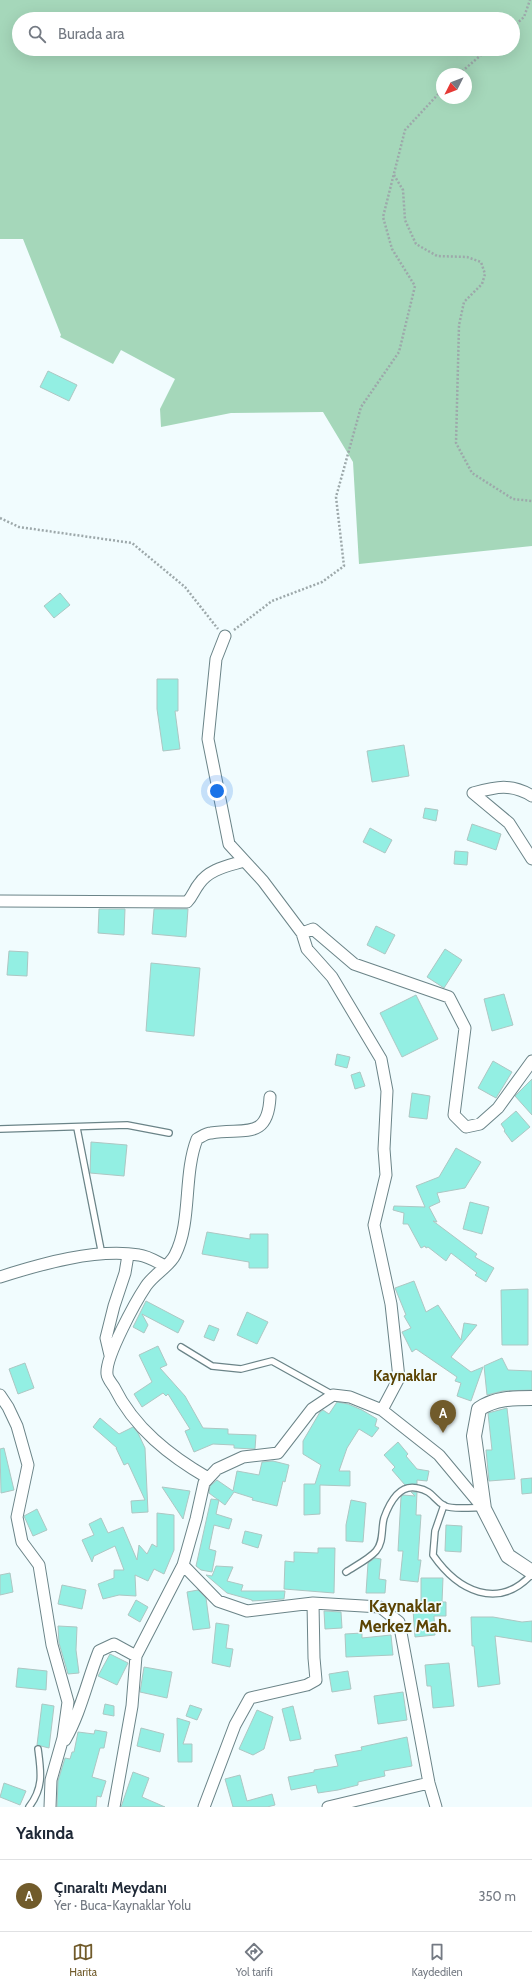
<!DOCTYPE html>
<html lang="tr">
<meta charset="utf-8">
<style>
:root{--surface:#fff;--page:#f6f6f7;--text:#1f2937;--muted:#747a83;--line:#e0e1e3;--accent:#715b2b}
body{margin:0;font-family:Cabin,sans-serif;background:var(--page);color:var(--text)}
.compass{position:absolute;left:436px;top:68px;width:36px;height:36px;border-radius:50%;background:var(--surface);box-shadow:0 4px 16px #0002;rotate:228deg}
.you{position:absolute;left:217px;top:791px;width:14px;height:14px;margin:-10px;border:3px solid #fff;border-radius:50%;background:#1a73e8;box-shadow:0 0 0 6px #1a73e833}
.badge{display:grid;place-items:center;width:26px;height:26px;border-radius:50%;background:var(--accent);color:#fff;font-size:13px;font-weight:700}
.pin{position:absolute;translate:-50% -33px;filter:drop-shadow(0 1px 2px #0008)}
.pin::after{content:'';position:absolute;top:21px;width:14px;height:12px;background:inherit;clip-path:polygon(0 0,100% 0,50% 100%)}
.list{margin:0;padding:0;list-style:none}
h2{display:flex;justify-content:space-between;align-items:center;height:52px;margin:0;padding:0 16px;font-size:17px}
h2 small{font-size:13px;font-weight:400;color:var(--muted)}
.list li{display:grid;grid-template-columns:26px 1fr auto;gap:12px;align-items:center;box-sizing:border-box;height:72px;padding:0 16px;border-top:1px solid var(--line)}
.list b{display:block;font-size:15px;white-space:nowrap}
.list p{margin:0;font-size:13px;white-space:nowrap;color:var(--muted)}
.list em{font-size:13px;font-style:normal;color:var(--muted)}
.icon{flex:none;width:22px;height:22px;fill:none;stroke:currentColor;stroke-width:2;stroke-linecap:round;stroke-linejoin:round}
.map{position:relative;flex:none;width:532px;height:1807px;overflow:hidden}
.search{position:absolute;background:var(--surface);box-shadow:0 4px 16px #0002;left:12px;right:12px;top:12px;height:44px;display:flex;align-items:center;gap:10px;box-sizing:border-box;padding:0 14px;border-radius:22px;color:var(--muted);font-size:15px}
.sheet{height:124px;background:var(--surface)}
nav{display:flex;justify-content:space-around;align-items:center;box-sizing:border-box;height:56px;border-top:1px solid var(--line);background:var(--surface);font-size:11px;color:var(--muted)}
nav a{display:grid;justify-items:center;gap:2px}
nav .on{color:var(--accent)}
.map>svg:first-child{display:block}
</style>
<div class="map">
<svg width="532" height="1807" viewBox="0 0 532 1807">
<rect width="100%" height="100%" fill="#f1fcfe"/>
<path fill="#a5d7ba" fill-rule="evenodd" d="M0,0H532V546L359,564L353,462L323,412L231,413L161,427L160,409L175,379L121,350L113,364L60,337L61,335L23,239H0ZM19,19H513V49H19ZM442,74H466V98H442Z"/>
<path fill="#93efe3" stroke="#adc7c3" d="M48,371L77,385L69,401L40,387Z
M60,593L70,605L54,618L44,606Z
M157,679H178V711H175L180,749L163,751L157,709Z
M404,745L409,776L372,782L367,751Z
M425,808L438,810L436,821L423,818Z
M472,824L501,834L496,850L467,840Z
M370,828L392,840L385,853L363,842Z
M455,851L468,852L467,865L454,864Z
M99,909H125L124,935L98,933Z
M154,909H188L186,937L152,934Z
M376,926L395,935L385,954L367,945Z
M445,949L462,960L444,988L427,977Z
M9,951L28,952L27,976L7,975Z
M151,963L200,968L194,1036L146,1031Z
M504,994L513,1025L492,1031L484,999Z
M416,995L438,1039L402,1057L380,1013Z
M337,1054L350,1057L347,1068L335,1065Z
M493,1061L512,1072L496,1098L478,1088Z
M360,1072L365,1086L355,1089L351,1075Z
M532,1079V1115L515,1096Z
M412,1093L430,1096L427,1119L409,1117Z
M516,1111L530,1127L512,1142L504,1131L505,1130L501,1124Z
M91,1142L127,1145L124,1176L90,1173Z
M456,1148L481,1162L465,1188L437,1193L440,1202L429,1207L437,1222L433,1221L477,1254L475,1257L494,1268L486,1282L475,1275L477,1273L451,1253L446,1261L428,1247L426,1248L425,1246L421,1248L408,1224H403L404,1213L393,1210L394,1206L425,1207L416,1186L439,1177Z
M470,1202L489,1207L482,1234L463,1229Z
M207,1232L250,1239V1234H268V1268H249V1262L202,1254Z
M414,1281L426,1312L438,1305L461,1340L464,1323L477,1325L451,1357L471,1372L483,1367L471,1401L457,1396L461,1383L455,1381L457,1377L416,1349L412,1352L402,1332L411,1328L404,1316L406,1315L395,1288Z
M528,1289V1345H502L501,1290Z
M146,1301L184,1321L178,1333L142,1314L148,1325L144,1333L133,1327Z
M247,1312L268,1322L257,1344L237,1335Z
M209,1325L219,1329L214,1341L204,1337Z
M158,1346L167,1365L160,1368L185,1396L203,1428L228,1429V1434L256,1435L255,1449L234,1448V1445L213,1444L194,1452L185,1431L190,1429L168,1394L166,1396L163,1393L142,1407L134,1394L152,1382L139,1355Z
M502,1358L508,1370L532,1371V1390L503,1391L487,1395L484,1366Z
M25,1363L34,1388L18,1394L9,1369Z
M337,1402L348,1404L362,1410L377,1419L375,1426L379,1428L372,1437L359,1429L347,1448L339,1471H350V1486L320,1485V1514L304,1515V1484H315L321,1465L303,1454V1441L320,1412L323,1410L329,1414Z
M507,1408L515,1479L489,1481L486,1450H492L488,1413Z
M100,1418L119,1434L133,1427L138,1433L145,1448L148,1512L132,1513L131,1501L145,1500L128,1463L124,1465L116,1448H117L93,1427Z
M398,1442L408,1454L406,1456L417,1469L429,1471L427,1481L417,1480V1484L405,1485L392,1470L395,1467L384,1455Z
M4,1448L14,1490L1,1493L0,1449Z
M273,1461L289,1465L285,1482L283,1481L277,1506L252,1500L253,1498L234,1492L225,1505L209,1493L210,1486L217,1480L233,1491L237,1471L259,1475L262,1462Z
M532,1478V1493L522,1494L521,1479Z
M162,1487L190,1491L183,1519Z
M411,1492H417L416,1515H421L418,1560H421L418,1582L400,1580L403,1551H398L401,1497L403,1495L415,1496Z
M211,1499L219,1500L216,1514L232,1519L229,1529L214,1525L209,1549L216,1551L212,1572L201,1570L196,1566Z
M351,1500L366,1503L363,1542L346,1541V1525Z
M37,1509L47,1530L33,1536L24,1516Z
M157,1513L174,1515V1550L164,1574L154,1569L148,1581L135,1575L136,1596L119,1595L103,1599L98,1584L114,1578V1570H124L115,1546L94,1556L92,1562L82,1540L94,1535L89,1524L101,1518L108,1533L123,1527L137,1560L139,1545L147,1554L152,1544L157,1547Z
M446,1525L462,1526L461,1552L445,1551Z
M245,1531L262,1535L258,1548L242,1543Z
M318,1548H335L334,1593L284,1589L285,1561L294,1562V1552L318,1553Z
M375,1558L381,1559L379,1579L386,1580L385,1593H366L368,1563Z
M216,1566L233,1567L227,1581L243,1585L241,1591H285L284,1599L252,1601V1600L227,1593L206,1575L212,1576Z
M10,1573L13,1592L0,1595V1575Z
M421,1578H443L442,1602H446V1616H434L435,1635L415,1637L413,1610H421Z
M62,1585L86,1590L82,1609L58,1604Z
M198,1590L206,1598L210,1628L193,1630L187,1592Z
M136,1600L148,1607L140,1622L128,1615Z
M324,1611L341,1612L342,1628L325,1629Z
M471,1617H493L522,1622L532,1621V1642L495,1636L500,1684L478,1687L474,1646H472Z
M216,1623L229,1625L226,1648L233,1649L230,1667L212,1663Z
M58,1626L77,1627L76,1650L79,1673L68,1674L59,1643Z
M362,1633V1638L391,1635L393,1655L346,1657L345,1634Z
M110,1654L128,1663L117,1685L98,1676Z
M449,1663L454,1706L433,1708L431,1686H427L425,1665Z
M144,1667L172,1672L167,1698L140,1692Z
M18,1668L47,1671L46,1690L16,1687Z
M348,1671L351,1689L332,1692L329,1674Z
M403,1692L407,1720L378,1724L374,1696Z
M42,1704L54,1706L49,1748L37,1745Z
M105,1704L114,1706V1716L103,1714Z
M190,1705L202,1709L197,1720L186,1716Z
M293,1706L301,1739L290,1741L282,1709Z
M257,1710L273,1717L264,1749L253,1755L239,1749Z
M177,1718L190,1722L183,1744H192V1762H178Z
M141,1728L164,1734L160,1752L137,1746Z
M95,1730L107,1732L104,1748H100L92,1777L106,1781L101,1797L97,1796L96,1807H57L58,1781L65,1758L70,1759L72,1752H74L78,1732L94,1734Z
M407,1737L412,1766L384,1771L385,1776L358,1782V1785L338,1790L318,1793L316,1785L291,1790L288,1777L314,1772V1770L338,1766L335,1755L362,1750L361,1747Z
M133,1772L149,1778L142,1797L165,1807H121Z
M240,1775L247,1801L272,1794L275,1805L267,1807H233L225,1779Z
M4,1783L26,1791L20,1805L0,1797Z"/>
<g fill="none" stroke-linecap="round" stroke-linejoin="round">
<g stroke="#6b8488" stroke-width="8">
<path id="service" d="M77,1128L102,1255
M0,1129L127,1125L169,1133
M181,1347L212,1366L241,1369L272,1361L333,1395
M444,1505L435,1531L433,1555C458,1591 498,1611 532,1574
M346,1572C355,1566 369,1559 376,1551C384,1542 381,1528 384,1518C389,1504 399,1484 417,1488C434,1491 433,1500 445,1506C453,1510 471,1507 481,1508
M29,1807C44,1787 41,1772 38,1749"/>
</g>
<g stroke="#6b8488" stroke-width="13">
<path id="minor" d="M225,636L216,659L208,739L229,844L263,881L302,933L307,949L332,977L381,1059L387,1091L384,1149L386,1175L374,1225L391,1304L399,1378L382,1410L439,1455L484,1509
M532,796C511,783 496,787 473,793L509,823L532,859
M0,901L187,902C193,896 194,890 199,884C209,869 228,866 244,861
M302,933L313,929L354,964L449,997L465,1028L454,1115L466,1127L480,1124L498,1108L532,1061
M0,1277C41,1264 96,1248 139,1255C148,1256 157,1262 165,1266
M110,1355L106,1338L114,1306L125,1273L128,1255
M0,1395L8,1407L17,1426L28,1465L17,1517L22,1542L39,1565L52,1645L68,1702L63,1738L51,1780L50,1807
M208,1478C170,1456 134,1428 114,1387C112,1384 107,1378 107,1374C105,1357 136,1301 146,1286C154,1274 169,1267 175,1255C192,1222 183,1175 197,1139C201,1137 206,1133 211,1133C242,1127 268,1142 270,1097
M183,1565L218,1601L247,1611L313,1603L380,1607L399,1622L429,1783L436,1807
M65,1740C81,1712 87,1681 99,1651L114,1644L136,1656
M114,1807L132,1706L136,1656L183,1565L196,1519L204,1483L217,1469L243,1457L278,1453L312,1409L333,1395L350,1397L382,1410
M204,1807L235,1725L250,1698L307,1685L316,1680L314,1658L313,1603
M328,1807L429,1783"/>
</g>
<g stroke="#6b8488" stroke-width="16">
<path id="tertiary" d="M532,1398C513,1398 495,1398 479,1409L474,1436L484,1509L508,1556L532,1572"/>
</g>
<path stroke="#9da8aa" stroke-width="2.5" stroke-dasharray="2 2" stroke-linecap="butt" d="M513,27L524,17L530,0
M459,74L488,49
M394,175L403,190L405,220L416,244L437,256L467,257L481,262L485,274L482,284L464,302L459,325L456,443L472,473L513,499L532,501
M0,518L19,527L132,543L185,587L218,629
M234,630L272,601L322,582L344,566L336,497L361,407L399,352L415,286L392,249L383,217L405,130L442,90"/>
<use href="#service" stroke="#fff" stroke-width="5.5"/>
<use href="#minor" stroke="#fff" stroke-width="11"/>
<use href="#tertiary" stroke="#fff" stroke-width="14"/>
</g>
<g text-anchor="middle" stroke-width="3.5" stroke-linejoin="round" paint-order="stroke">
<g font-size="15" font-weight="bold" fill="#5b4303" stroke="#f1fcfe">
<text x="405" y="1381">Kaynaklar</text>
</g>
<g font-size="17" font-weight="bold" fill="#5b4303" stroke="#f1fcfe">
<text x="405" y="1612">Kaynaklar<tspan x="405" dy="20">Merkez Mah.</tspan></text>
</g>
</g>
</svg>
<svg class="compass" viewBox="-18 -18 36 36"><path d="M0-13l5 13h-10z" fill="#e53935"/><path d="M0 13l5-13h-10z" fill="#747a83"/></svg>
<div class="you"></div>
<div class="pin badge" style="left:443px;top:1433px">A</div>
<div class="search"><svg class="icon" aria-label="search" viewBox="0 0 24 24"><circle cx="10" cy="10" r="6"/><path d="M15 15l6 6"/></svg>Burada ara</div>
</div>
<section class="sheet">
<h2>Yakında<small></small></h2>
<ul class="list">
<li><span class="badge">A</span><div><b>Çınaraltı Meydanı</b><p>Yer · Buca-Kaynaklar Yolu</p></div><em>350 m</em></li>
</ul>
</section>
<nav>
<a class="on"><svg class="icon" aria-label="map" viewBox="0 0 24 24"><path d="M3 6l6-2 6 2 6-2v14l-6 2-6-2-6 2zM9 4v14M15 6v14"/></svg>Harita</a>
<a><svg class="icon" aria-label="directions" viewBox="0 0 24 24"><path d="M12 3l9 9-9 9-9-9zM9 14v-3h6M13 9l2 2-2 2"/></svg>Yol tarifi</a>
<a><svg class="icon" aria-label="saved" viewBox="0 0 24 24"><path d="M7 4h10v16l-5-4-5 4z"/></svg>Kaydedilen</a>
</nav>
